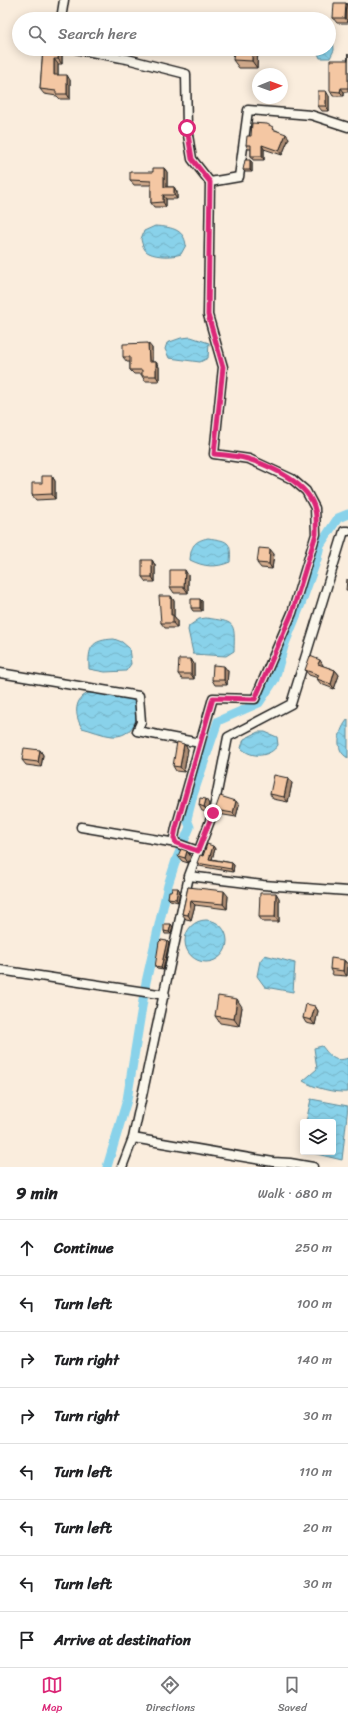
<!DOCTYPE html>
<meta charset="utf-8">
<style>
:root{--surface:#fff;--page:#f2f2f2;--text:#202124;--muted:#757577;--line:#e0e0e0;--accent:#db2777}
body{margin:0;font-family:Sriracha,sans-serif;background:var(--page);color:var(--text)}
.controls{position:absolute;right:12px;bottom:12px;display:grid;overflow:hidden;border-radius:4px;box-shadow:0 2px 10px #0003}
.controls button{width:36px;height:36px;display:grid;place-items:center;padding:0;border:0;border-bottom:1px solid var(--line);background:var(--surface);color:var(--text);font:20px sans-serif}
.compass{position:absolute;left:252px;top:68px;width:36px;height:36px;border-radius:50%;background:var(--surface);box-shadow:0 2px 10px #0003;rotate:89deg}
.stop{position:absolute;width:12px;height:12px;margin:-9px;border:3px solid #db2777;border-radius:50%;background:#fff}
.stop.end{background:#db2777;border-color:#fff;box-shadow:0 1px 4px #0008}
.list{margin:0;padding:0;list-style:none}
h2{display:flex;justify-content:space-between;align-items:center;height:52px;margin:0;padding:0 16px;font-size:17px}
h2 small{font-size:13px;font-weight:400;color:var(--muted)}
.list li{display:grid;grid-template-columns:26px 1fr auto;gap:12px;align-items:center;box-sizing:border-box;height:56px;padding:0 16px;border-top:1px solid var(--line)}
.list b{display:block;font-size:15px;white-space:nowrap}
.list em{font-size:13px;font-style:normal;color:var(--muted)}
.icon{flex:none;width:22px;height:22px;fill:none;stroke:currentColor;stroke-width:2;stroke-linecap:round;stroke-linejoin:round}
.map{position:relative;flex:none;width:348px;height:1167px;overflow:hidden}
.search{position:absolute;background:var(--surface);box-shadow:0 2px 10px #0003;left:12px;right:12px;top:12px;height:44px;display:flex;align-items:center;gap:10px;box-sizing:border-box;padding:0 14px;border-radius:22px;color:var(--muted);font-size:15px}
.sheet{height:500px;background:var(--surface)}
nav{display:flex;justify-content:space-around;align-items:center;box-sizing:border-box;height:56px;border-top:1px solid var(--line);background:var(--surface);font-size:11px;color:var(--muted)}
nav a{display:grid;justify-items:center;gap:2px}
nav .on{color:var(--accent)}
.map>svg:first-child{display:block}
</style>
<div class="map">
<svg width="348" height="1167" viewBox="0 0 348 1167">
<defs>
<pattern id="water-waves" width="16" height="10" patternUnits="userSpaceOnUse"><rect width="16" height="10" fill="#89d2ea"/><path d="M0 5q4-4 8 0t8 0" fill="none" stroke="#76b4c8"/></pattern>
</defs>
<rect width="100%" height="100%" fill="#faeddd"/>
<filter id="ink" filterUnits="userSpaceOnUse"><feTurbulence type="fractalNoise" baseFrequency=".025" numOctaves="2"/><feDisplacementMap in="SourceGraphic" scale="8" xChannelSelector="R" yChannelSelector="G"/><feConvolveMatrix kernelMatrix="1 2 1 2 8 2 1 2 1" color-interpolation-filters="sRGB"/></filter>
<g filter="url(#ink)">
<path fill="url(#water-waves)" stroke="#5d8998" d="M329,35L333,37L334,50L330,58H320L316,49H329Z
M155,226C169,227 184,228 186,245L181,254C173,257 157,257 149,253C144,251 142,244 141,239L144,231Z
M191,337L209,343L208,358L200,362L169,358L165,349L167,343L181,338Z
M208,538C227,541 232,540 230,562C216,568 204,567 190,560C191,546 194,541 208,538Z
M206,618C235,622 235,621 234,651L226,656L192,654L193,653L188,630L189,626L199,619Z
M114,639L122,642L129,648L131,664L126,671L105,672L89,669C88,647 91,640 114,639Z
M89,693L113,695L133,700C143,716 132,738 112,736C102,735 91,730 82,728C74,715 74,698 89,693Z
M348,719V758C333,750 339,729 348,719Z
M258,732H265L277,737L278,745C270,757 252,759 241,748L244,739Z
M185 941a21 21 0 1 1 42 0a21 21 0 1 1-42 0Z
M265,955L295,963L293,992L265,987L257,976L260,961Z
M322,1046C330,1056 334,1063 348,1058V1092C335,1093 314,1088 303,1081L317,1069L314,1048Z
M311,1099L348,1106L342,1160L308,1152H333V1122H306Z"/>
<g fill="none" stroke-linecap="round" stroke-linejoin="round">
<path stroke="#89d2ea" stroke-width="9" d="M107,1167L127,1100L146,982L168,885L176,860L190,827L187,819L193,795L218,721L259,703L275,679L284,646L301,604L317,559L320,545L338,518L348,514"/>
<g stroke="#1c1c1c" stroke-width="11">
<path id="minor" d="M61,19L64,0
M76,49L127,59L186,74L187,129L192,159L210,182L208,315L223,367L214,454L249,459L292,479L306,491L315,508L316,534L292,613L255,699L213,698L176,828L174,838L176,843
M210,182L239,177L248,110L311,115L348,127
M0,673L139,696L141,722L137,731L200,743
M81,827L176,843L198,851
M189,876L263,885L348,891
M0,970L165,995
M133,1138L273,1162L290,1163L313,1167
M122,1167L133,1138L189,876L213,813L228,737L291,704L344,531H348"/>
</g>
<use href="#minor" stroke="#fbf7ec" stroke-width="8"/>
</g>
<path fill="#d2ab8c" stroke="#1c1c1c" d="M346,3L348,6V23H337L333,18Z
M43,49L62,53V64H58V75L70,80V99H60L57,96L44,94L40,89Z
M258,49L257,68H239L233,60Z
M348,54V92H344V96H333L330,91L348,60Z
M329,96V111H322L318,106Z
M276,130L289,138L282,155L264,149V160H253L251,156V149H248L246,145L251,136Z
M252,162V172H245L243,170Z
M164,168L167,172V187H174L177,192V199H166V207H154L151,203V185H134L130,180Z
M152,348V362H156L159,367V381H145L142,376V374H134L130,370V362H127L123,357Z
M52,476L55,481V499L36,500L32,495L42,483Z
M274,554L272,569L261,568L257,563Z
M152,560L155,565V582H146L142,577Z
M188,575V593H174L170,587Z
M171,596L174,601V616L177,620V628H165L161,623Z
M200,599L202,601V611H193L191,608Z
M191,659L194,664V679H182L178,674Z
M323,665V666L335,670L339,675L334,689L321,684L317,679L318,678L309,675L305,670Z
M228,671L227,685H215L212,680Z
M184,744L188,749L184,772L176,771L173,766Z
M40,750L43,755L41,767L26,765L22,760Z
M292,783L288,802L273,799L270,794Z
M209,804L208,812L202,811L199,805Z
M239,805L236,817L218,814L215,810Z
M213,846L215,849L212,859L232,863L234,865L233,872L199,866L197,863Z
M187,851L191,857L188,863L182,861L178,856Z
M188,887L228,896L227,909L195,905L191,920L186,919L182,914Z
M171,891H180L178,902L170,900L168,898Z
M279,898V922H263L259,917Z
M173,927L171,934H165L164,931Z
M169,943L163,970L157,969L155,967Z
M344,960L348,965L347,976L333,975L330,969Z
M315,1006L318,1011L315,1025L306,1023L303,1018Z
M242,1007L239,1026L220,1023L215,1016Z"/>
<path fill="#ab8b72" stroke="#1c1c1c" d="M346,3L348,6V22L345,18Z
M59,49L62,53V64L58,59Z
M252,49H258L257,68L252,61Z
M54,59L58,64V80L54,75Z
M67,75L70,80V99L67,94Z
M341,88L344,92V96L340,92Z
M326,91L329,96V111L326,106Z
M286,134L289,138L282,155L279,151Z
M262,145L264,149V160L262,156Z
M250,160L252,162V172L250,170Z
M164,168L167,172V192L164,187Z
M174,187L177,192V199L174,195Z
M163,195L166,199V207L163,202Z
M148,343L152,348V367L149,362Z
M156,362L159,367V381L156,376Z
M52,476L55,481V499L52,494Z
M270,549L274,554L272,569L269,564Z
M152,560L155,565V582L152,577Z
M185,570L188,575V593L184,587Z
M171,596L174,601V616L177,620V628L173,623L171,615Z
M200,599L202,601V611L200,608Z
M191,659L194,664V679L191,674Z
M320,660L323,665L322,669L318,664Z
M224,666L228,671L227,685L224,680Z
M335,670L339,675L334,689L331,684Z
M184,744L188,749L184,772L180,767Z
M40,750L43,755L41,767L38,762Z
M288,778L292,783L288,802L284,797Z
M206,799L209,804L208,812L204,807Z
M236,801L239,805L236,817L233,813Z
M213,846L215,849L211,862L209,859Z
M187,851L191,857L188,863L185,858Z
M232,863L234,865L233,872L231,869Z
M178,888L180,891L178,902L176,899Z
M224,891L228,896L227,909L223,904Z
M276,893L279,898V922L275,917Z
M191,901L195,905L191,920L188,915Z
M171,924L173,927L171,934L169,932Z
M167,941L169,943L163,970L161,968Z
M344,960L348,965L347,976L343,971Z
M237,999L242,1007L239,1026L234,1019Z
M315,1006L318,1011L315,1025L311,1020Z"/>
<path fill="#f4c7a3" stroke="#1c1c1c" d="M334,3H346L345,18H333Z
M43,49H59L58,59H54V75H67V94H56V91L40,89Z
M234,49H252V61L233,60Z
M348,54V88H341L340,92L330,91V60H348Z
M318,91H326V106H318Z
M252,123L267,124L273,127L272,129L286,134L279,151L262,145V156H251V145H246L247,136H251Z
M245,160H250V170H243Z
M153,168H164V187H174V195H163V202L151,203V181L130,180V172H153Z
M148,343L149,362H156V376H142V370H130V357H123V344Z
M42,476H52V494L32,495V483H42Z
M259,548L270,549L269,564L257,563Z
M142,560H152V577H142Z
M170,570H185L184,587H170Z
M347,579L348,580V590H346Z
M159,596H171V615H173V623H161Z
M191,599H200V608H191Z
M310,656L320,660L318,664L335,670L331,684L317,679L319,675L305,670Z
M179,659H191V674H178Z
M213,665L224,666V680H212Z
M177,742L184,744L180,767L173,766Z
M24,748L40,750L38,762L22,760Z
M274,775L288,778L284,797L270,794Z
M220,796L236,801L233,813L215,810Z
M200,798L206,799L204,807L199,805Z
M207,844L213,846L209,859L232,863L231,869L197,863L200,855L203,856Z
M181,849L187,851L185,858L178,856Z
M188,887L224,891L223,904L191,901L188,915L182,914Z
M172,888H178L176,899L168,898L169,891H171Z
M260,893H276L275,917H259Z
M164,924H171L169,932L164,931Z
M161,940L167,941L161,968L155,967L159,942Z
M331,958L344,960L343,971L330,969Z
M218,996L237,999L234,1019L215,1016Z
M306,1004L315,1006L311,1020L303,1018Z"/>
</g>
<g fill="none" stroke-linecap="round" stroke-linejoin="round" filter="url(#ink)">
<path stroke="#db2777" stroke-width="5" d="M187,128L192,159L210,182L208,315L223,367L214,454C226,455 238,456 248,459C271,466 310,484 315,510C317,517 316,526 316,534L292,613L255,699L213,698L176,828L174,838L176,843L198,851L213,813"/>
</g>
</svg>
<div class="controls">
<button><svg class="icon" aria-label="layers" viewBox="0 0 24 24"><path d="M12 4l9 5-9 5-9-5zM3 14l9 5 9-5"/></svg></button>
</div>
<svg class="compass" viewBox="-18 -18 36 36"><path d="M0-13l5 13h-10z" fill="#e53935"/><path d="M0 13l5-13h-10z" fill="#757577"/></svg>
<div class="stop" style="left:187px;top:128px"></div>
<div class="stop end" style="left:213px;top:813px"></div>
<div class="search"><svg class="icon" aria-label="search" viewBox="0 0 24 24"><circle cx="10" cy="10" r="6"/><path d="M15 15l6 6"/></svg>Search here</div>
</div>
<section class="sheet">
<h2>9 min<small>Walk · 680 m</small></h2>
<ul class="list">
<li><svg class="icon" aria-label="ahead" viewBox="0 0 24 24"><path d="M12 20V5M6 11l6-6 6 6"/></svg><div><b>Continue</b></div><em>250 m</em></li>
<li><svg class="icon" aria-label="left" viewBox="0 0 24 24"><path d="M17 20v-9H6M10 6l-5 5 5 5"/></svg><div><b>Turn left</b></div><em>100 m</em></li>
<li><svg class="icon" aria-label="right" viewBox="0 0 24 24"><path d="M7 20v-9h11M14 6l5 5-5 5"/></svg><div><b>Turn right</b></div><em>140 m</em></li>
<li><svg class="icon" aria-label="right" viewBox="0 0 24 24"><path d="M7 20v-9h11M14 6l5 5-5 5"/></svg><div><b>Turn right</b></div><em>30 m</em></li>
<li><svg class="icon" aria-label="left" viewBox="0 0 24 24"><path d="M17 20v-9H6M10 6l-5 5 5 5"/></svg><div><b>Turn left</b></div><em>110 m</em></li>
<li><svg class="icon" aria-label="left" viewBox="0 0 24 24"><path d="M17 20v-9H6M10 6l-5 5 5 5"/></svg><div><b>Turn left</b></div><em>20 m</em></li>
<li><svg class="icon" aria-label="left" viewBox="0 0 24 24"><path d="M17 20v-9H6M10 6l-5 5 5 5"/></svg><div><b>Turn left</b></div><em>30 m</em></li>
<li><svg class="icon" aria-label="arrive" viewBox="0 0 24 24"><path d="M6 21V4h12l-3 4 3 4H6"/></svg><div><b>Arrive at destination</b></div></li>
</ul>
</section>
<nav>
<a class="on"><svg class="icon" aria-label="map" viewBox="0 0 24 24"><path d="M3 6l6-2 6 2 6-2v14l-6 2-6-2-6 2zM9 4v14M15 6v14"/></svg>Map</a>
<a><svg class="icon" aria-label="directions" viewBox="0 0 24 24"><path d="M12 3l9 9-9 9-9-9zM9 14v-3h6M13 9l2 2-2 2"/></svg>Directions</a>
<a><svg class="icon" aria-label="saved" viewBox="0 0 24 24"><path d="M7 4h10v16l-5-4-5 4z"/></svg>Saved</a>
</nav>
